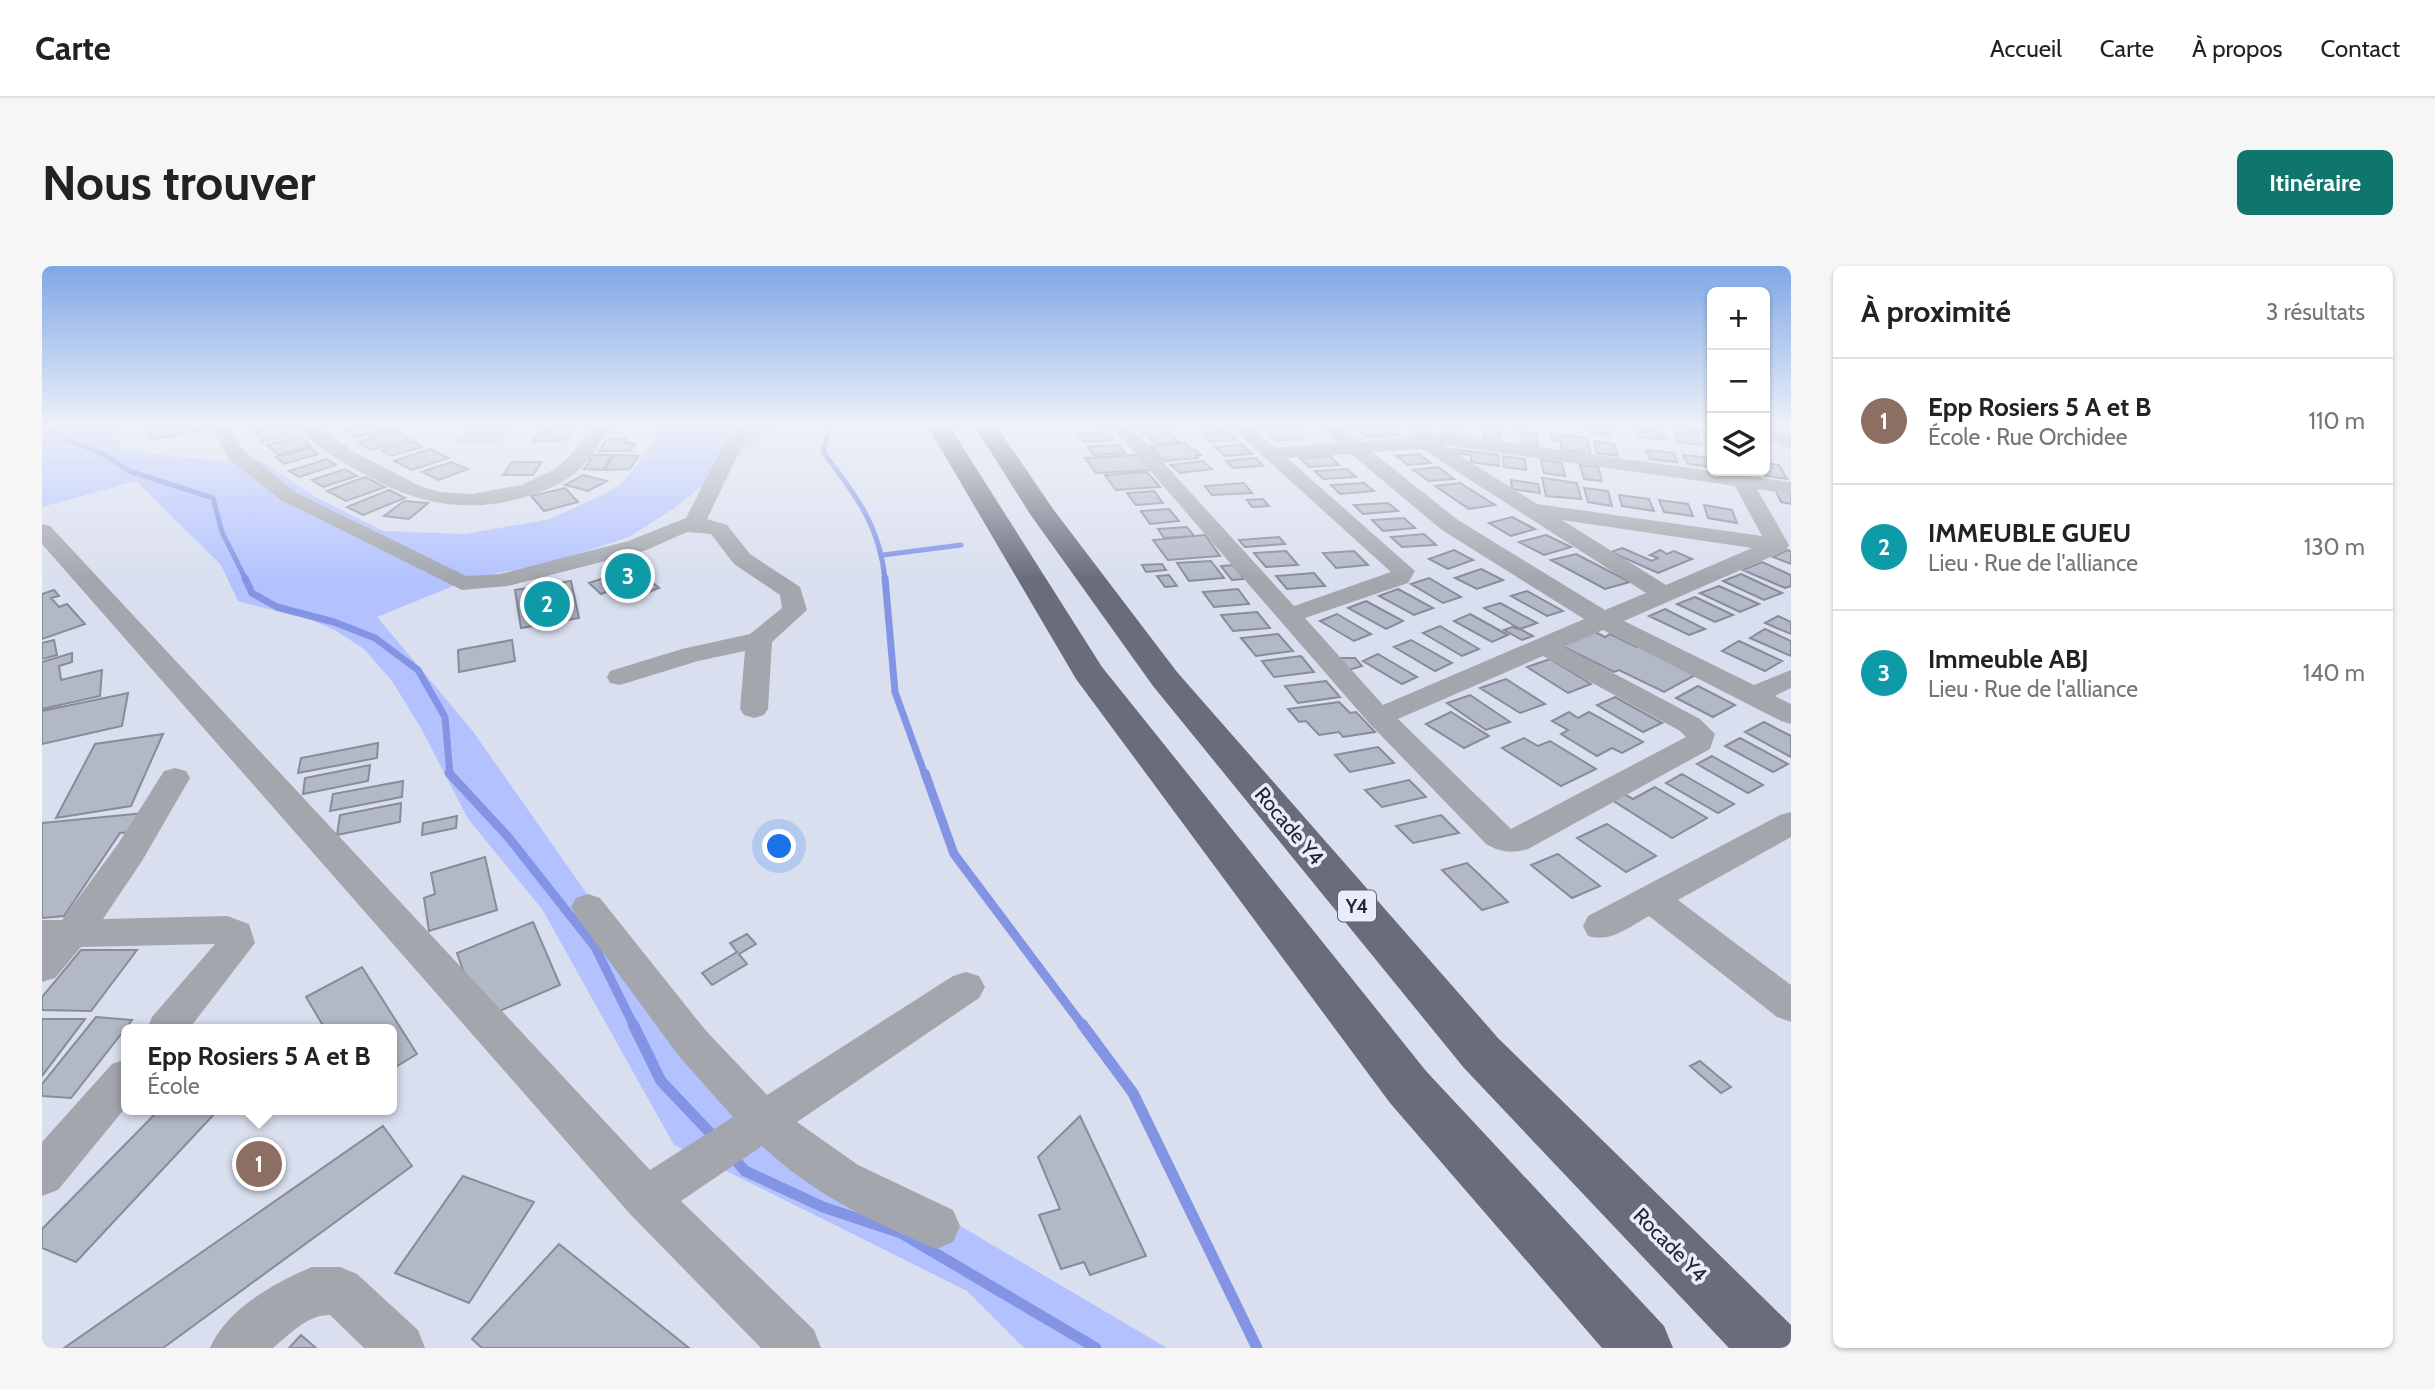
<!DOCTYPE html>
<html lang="fr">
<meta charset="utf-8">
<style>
:root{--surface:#fff;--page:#f6f6f6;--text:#222;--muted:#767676;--line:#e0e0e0;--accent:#0f766e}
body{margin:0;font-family:Cabin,sans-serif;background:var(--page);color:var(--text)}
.controls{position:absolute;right:21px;top:21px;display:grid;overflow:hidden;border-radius:10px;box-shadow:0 2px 5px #0004}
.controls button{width:63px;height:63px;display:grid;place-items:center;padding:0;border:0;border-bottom:2px solid var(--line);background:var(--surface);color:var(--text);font:35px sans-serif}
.you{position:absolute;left:738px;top:581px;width:24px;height:24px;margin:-18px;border:5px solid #fff;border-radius:50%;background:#1a73e8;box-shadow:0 0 0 10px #1a73e833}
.badge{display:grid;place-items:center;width:46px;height:46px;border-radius:50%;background:var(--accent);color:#fff;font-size:23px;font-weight:700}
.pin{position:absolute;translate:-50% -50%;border:4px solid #fff;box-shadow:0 2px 7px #0006}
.popup{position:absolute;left:79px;top:758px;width:276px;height:91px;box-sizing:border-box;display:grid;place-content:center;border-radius:10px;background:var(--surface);filter:drop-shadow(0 2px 5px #0005);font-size:23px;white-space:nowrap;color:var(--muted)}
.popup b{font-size:26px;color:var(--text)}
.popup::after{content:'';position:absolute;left:50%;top:100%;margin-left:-14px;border:14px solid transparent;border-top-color:var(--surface)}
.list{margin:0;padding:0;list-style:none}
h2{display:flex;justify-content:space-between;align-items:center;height:91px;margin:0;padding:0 28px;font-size:30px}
h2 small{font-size:23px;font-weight:400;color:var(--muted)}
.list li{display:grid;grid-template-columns:46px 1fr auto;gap:21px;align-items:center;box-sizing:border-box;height:126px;padding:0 28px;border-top:2px solid var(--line)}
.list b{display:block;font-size:26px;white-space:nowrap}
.list p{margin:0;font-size:23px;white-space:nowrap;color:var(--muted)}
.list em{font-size:23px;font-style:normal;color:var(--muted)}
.icon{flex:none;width:38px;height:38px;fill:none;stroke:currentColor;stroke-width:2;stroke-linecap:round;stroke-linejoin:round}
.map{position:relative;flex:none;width:1749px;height:1082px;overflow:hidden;border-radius:10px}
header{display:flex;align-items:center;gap:42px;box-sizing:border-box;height:98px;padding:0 35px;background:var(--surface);border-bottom:2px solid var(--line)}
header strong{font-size:33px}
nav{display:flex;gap:38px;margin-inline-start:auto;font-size:24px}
.intro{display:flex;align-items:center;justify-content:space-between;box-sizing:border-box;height:168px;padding:0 42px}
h1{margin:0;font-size:49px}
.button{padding:18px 32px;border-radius:10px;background:var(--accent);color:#fff;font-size:24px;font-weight:700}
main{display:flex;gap:42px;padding:0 42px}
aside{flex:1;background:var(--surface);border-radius:10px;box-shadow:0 2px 5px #0004}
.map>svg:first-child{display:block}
</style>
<header>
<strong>Carte</strong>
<nav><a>Accueil</a><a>Carte</a><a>À propos</a><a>Contact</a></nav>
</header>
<div class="intro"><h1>Nous trouver</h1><a class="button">Itinéraire</a></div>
<main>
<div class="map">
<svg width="1749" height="1082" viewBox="0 0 1749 1082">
<rect width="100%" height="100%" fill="#dadfef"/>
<path fill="#b3c2ff" d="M0,161H71L82,184L174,195L218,194L270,229L341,265L423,268L508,253L558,230L577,220L591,205L621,161H733L634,241L587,271L511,296L431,312L335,351L430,464L552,638L749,860L1125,1082H982L925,1025L632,879L500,643L426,553L380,464L350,415L322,383L291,363L269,354L196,335L179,299L94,215L0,241Z
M425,161H472L459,177H411Z"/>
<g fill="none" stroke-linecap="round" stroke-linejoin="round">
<path stroke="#8294e3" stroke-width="5" d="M8,161L26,174L63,189L87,205L171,232L180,266L204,314
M788,161L781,186C813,228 838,259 843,314
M841,289L919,279"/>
<path stroke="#8294e3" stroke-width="7" d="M203,312L210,327L235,341L292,356L333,372L376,404L403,451L408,509
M843,312L853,426L883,509"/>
<path stroke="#8294e3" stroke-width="9" d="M407,507L467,572L553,681L592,760
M883,507L912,588L1041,760"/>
<path stroke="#8294e3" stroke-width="11" d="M591,758L619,815L673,872
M1040,758L1091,827L1215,1082
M689,889L703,905L781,941L859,967L1054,1082"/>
</g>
<path fill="#b3b8c7" stroke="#878b9a" stroke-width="2" d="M105,161H157L158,164L109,174Z
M231,161H248L252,168L219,175L214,165Z
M317,161H349L351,162L312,172L303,165Z
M1095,161H1125L1129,166L1100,168Z
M1220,161H1249L1261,173L1233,174Z
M1345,161L1354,169L1325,171L1314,162Z
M1402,161H1420V169L1401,167Z
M1442,161L1457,163L1458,176L1442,174Z
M1548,161H1565L1568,169L1549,167Z
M511,162L532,163L523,174L490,176L498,165L508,166Z
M1594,162L1620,166L1623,174L1597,171Z
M353,163L367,173L329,184L317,176L332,172L329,170Z
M1185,165L1194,174L1169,176L1160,167Z
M1067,166L1072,174L1041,176L1035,168Z
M1478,166L1495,168L1496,181L1480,179Z
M1632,167L1656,170L1660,179L1636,176Z
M1509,168L1545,172L1549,189L1520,183L1518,176L1511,175Z
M1130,169L1137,177L1115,178L1108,171Z
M258,170L269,180L236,189L225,179Z
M565,173H585L583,177H593L589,185H557Z
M371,175L380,181L349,190L340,184Z
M1552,175L1572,178L1576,190L1555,187Z
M1143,177L1149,184H1154L1159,189H1154L1156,192L1121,195L1108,180Z
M1077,179L1083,187L1052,189L1046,181Z
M1200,179L1210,188L1183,190L1173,181Z
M268,182L276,188L242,198L234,191Z
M388,183L406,192L370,204L352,195Z
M1410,183L1456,189L1457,200L1429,196V189L1410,187Z
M1604,184L1632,187L1635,196L1608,193Z
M1377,188L1389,197L1366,199L1354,190Z
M548,189H570L561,204L542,203L549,193H545Z
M572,189L596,190L588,203L563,204Z
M1095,189L1109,204L1054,207L1043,192Z
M1641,189L1670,192V201L1646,198Z
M1288,190L1297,199L1267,201L1258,192Z
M1461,190L1483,193L1484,204L1462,201Z
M1214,192L1221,200L1191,202L1184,195Z
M285,193L294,199L257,211L247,205Z
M1499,194L1520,197L1523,210L1502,207Z
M1161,195L1170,203L1138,207L1129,199Z
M409,196L426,203L397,214L380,206Z
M470,196H500L491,209H461Z
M1723,197L1737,199L1745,213L1724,210L1721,205Z
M1538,199L1556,201L1560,215L1542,213Z
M1396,201L1412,213L1387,215L1371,204Z
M303,203L315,210L281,221L270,214Z
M1305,203L1314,211L1281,213L1273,205Z
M1105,206L1118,221L1074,224L1063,209Z
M541,209L565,215L546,225L523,219Z
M323,211L343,221L304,235L285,225Z
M1500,212L1535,217L1539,233L1504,230Z
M1469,214L1496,218L1498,227L1470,223Z
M1202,217L1210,227L1170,229L1163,220Z
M1322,217L1332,225L1298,228L1289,219Z
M1418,217L1453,239L1427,243L1393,220Z
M1732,221L1749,223V238L1739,236Z
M523,222L536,236L502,245L489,230Z
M1542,222L1566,225L1570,240L1546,236Z
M347,224L363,232L321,249L305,241Z
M1112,225L1121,237L1094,239L1085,227Z
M1577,229L1607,233L1612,245L1580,240Z
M1221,233L1227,240L1210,241L1205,234Z
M1617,234L1646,238L1651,250L1622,246Z
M362,235L386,237L367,253L342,250Z
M1346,237L1356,245L1321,248L1312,239Z
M1662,239L1690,244L1695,257L1666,252Z
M1127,243L1137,255L1108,258L1099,245Z
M1470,251L1493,263L1469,270L1447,257Z
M1362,252L1373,262L1341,265L1330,254Z
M1145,261L1152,270L1122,272L1116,263Z
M1382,268L1394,279L1360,281L1349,271Z
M1163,269L1178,290L1126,294L1111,274Z
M1504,269L1529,281L1502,289L1477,276Z
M1237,271L1243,278L1203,281L1197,274Z
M1580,282L1610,295L1616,292L1608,289L1618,284L1625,288L1632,285L1650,293L1616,307L1569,286Z
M1412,284L1431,294L1406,303L1387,293Z
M1746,284L1749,286V298L1731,291Z
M1244,285L1256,299L1224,301L1212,287Z
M1312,285L1326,299L1294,302L1281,287Z
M1534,288L1588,316L1563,323L1509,294Z
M1169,295L1182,312L1147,315L1135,297Z
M1720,296L1749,309V320L1743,322L1701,304Z
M1120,298L1124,304L1104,306L1100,299Z
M1191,299L1202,313L1190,314L1179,300Z
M593,302L617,322L588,333L574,322L559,328L547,317Z
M1439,303L1461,314L1435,323L1413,312Z
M1272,307L1283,320L1245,323L1234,310Z
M1699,308L1740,327L1722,334L1681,315Z
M1127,309L1135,320L1123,321L1115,310Z
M1387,312L1419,331L1401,337L1369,318Z
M529,315L537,352L479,362L473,324Z
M1677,320L1717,338L1698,346L1658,327Z
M1196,323L1207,338L1172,341L1161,326Z
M1356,323L1391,342L1372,349L1337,330Z
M12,324L17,330L9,332L17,341L25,338L43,358L0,373V328Z
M1485,325L1521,345L1505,350L1469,330Z
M1653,331L1691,349L1673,356L1635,338Z
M1324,335L1361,355L1344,363L1306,342Z
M1458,337L1495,357L1478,363L1442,342Z
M1623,343L1663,363L1647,369L1607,350Z
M1215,346L1228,362L1191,365L1179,349Z
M1295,348L1329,368L1312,375L1278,355Z
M1428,348L1466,369L1450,376L1412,355Z
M1736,350L1749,356V368L1723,357Z
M1398,360L1437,383L1420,390L1381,367Z
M1470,361L1480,364L1491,370L1480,374L1462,364Z
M1723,363L1749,375V390L1708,372Z
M1551,365L1563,371L1568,368L1594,381L1598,379L1657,407L1622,426L1577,404L1572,406L1520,380Z
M1236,368L1251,385L1214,390L1199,372Z
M12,374L15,389L0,393V377Z
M470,374L473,395L417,406L416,384Z
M1369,374L1410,397L1393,405L1352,381Z
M1697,375L1740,395L1723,405L1680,385Z
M30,387V396L17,400L19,414L60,404L58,430L0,443V396Z
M1336,388L1375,411L1360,418L1321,395Z
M1259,390L1272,406L1232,411L1220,395Z
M1292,392H1313L1320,400L1307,404Z
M1508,393L1549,418L1526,427L1485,401Z
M1464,413L1503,438L1478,447L1438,422Z
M1284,415L1298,431L1256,437L1243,420Z
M1656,420L1693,439L1671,451L1634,432Z
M86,427L80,460L0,478V445Z
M1428,429L1468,456L1444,464L1405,437Z
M1573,431L1620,457L1601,466L1555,439Z
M1297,436L1308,447L1314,446L1333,466L1301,471L1297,466L1277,469L1264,455L1257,456L1246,443Z
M1409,446L1447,470L1422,482L1384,458Z
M1527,446L1536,452L1547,446L1601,476L1580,487L1570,482L1555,490L1519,468L1526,464L1510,455Z
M1722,456L1749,470V491L1703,466Z
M121,468L89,540L14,552L53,478Z
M1482,472L1496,480L1508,475L1554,503L1519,520L1460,482Z
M1698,472L1746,498L1731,506L1683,480Z
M336,477L335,492L256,507L259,492Z
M1336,481L1352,497L1308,506L1293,489Z
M1670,490L1721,519L1706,527L1655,498Z
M328,499L326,515L261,528L263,512Z
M1640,508L1692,538L1676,547L1624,517Z
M1367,514L1384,531L1340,541L1323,524Z
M361,515L360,531L288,545L291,528Z
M1613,521L1665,552L1630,572L1570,534L1582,528L1591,533Z
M359,537L358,556L295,569L298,549Z
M103,547L90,566L78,567L22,650L0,652V557Z
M1399,549L1417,567L1371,577L1354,560Z
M415,550L414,562L380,569L381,557Z
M1565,558L1614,590L1584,606L1535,572Z
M1516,588L1558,620L1530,632L1489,599Z
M443,591L455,644L387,665L382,632L393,628L389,607Z
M1425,597L1466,636L1440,644L1400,604Z
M491,656L518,719L446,750L427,721L415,687Z
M705,668L714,678L697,688L705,698L670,719L660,707L695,686L688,677Z
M39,684H95L49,745L0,744V731Z
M320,701L375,788L350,803V763H283L264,731Z
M54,751L90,754L29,832L0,830V818Z
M0,753H43L0,810Z
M1658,795L1689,821L1679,827L1648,800Z
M117,844H176L34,996L0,982V963Z
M1038,850L1104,990L1048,1009L1042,996L1019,1003L997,949L1018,943L996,891Z
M341,860L370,900L121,1082H22Z
M421,910L492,936L427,1037L353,1007Z
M517,978L647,1082H440L430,1073Z
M259,1069L274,1082H247Z"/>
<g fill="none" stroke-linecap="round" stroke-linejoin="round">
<path fill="#a4a6ad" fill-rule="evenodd" d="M169,161H187L202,185L253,226L424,310L458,308L586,275L644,252L691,161H709L665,253L685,259L708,288L758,321L765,344L730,376L726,443L722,449L712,452L702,449L698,443L703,385L656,395L578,419L568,417L565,411L568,405L640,383L708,368L740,342L738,329L692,298L669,268L645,266L602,285L466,320L420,324L239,234L187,193Z
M257,161H277L310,185L378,220L398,226L430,228L479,219L511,204L527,191L550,161H569C559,175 549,192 537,204C521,218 500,226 480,232C422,248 372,237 322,208C299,195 273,183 257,161Z
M1070,161H1089L1252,340L1349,306L1189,161H1209L1233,182L1296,177L1278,161H1299L1317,176L1367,172L1368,166L1375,164L1749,216V228L1715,223L1747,279L1744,284L1582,355L1712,419L1749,404V422L1733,430L1749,438V458L1739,455L1561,364L1522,381L1658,453L1673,468L1668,483L1486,583C1469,588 1458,586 1444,578L1327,457ZM1401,179L1693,220L1720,270L1495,238ZM1380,183L1604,327L1563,344L1416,254L1330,186ZM1309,188L1400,264L1542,353L1341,439L1263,352L1366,317L1373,305L1245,192ZM1520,254L1710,282L1624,319ZM1501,390L1638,465L1644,471L1469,563L1356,453Z
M1635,161H1670V169L1644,167Z
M1723,161H1730L1749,171V184L1723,172Z
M0,258L8,260L608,904L691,851L636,789L534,650L529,641L534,632L546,628L558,632L664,765L725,829L911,710L924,706L937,710L943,721L937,732L755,856L816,899L911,944L918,960L911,976L895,983C832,957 769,927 720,880L639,935L772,1064L779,1082H719L588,948L0,278Z
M133,502L144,505L148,512L100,595L61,653L185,650L207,658L213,677L147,763H105L110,751L173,678L39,681L13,712L0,716V654H20L76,578L122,505Z
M1749,546V571L1636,634L1749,719V756L1735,751L1607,650C1587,661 1569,677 1546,670L1541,660L1546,650L1738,549Z
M84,793V841L16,924L0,930V876L70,798Z
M270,1001H298L315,1008L376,1064L383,1082H322L288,1049C265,1049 248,1068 231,1082H168C184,1044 233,1016 270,1001Z"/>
<path fill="#696c7a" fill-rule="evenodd" d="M886,161H908L1060,401L1384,805L1622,1060L1631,1082H1560L1348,837L1034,413Z
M933,161H955L1011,243L1135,406L1456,772L1749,1059V1082H1687L1422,802L1111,420L988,248Z"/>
</g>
<linearGradient id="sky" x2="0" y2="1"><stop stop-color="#7fa7e6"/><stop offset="0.51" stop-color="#eef1f8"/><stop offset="1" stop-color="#eef1f8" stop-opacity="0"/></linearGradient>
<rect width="1749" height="313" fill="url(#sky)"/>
<g text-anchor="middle" stroke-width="7" stroke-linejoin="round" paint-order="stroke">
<rect fill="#e8ecfd" stroke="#5f616a" stroke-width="2" x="1296" y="624.5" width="38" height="31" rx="5"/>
<g font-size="19" font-weight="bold" fill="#24262b">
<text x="1315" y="647">Y4</text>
</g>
<g font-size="21" fill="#24262b" stroke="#e8ecfd">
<text transform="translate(1247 560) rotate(50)" y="7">Rocade Y4</text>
<text transform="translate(1628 979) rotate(45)" y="7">Rocade Y4</text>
</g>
</g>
</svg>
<div class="controls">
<button>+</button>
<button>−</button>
<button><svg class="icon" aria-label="layers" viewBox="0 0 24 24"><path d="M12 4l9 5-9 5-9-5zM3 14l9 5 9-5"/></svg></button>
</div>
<div class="you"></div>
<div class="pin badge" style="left:217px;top:898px;background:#8d6e63">1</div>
<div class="popup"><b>Epp Rosiers 5 A et B</b>École</div>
<div class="pin badge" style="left:505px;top:338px;background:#0f9aa8">2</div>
<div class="pin badge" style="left:586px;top:310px;background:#0f9aa8">3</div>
</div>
<aside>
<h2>À proximité<small>3 résultats</small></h2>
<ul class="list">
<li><span class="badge" style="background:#8d6e63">1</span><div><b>Epp Rosiers 5 A et B</b><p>École · Rue Orchidee</p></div><em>110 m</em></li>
<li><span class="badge" style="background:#0f9aa8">2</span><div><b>IMMEUBLE GUEU</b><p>Lieu · Rue de l'alliance</p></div><em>130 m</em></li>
<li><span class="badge" style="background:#0f9aa8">3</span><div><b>Immeuble ABJ</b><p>Lieu · Rue de l'alliance</p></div><em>140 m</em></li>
</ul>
</aside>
</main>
